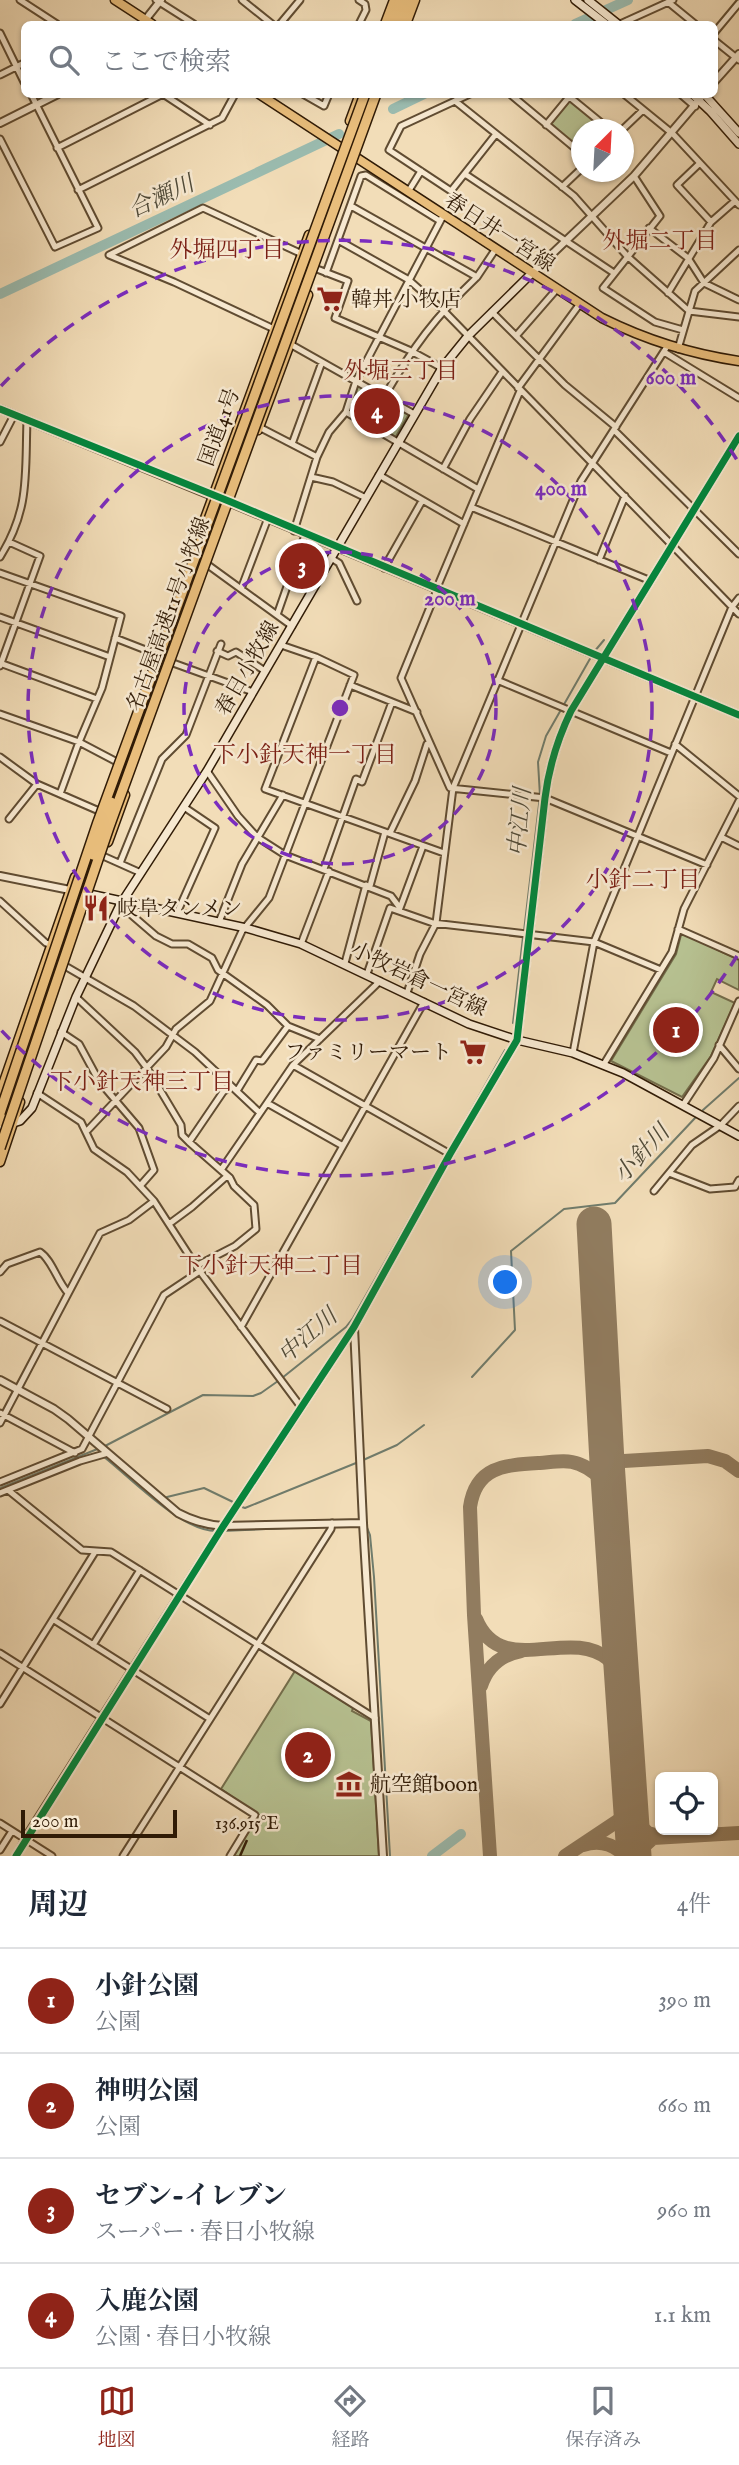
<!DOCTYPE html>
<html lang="ja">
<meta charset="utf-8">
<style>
:root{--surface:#fff;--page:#f6f6f7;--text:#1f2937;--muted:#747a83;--line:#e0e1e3;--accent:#8f2418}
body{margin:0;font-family:"IM FELL English","Noto Serif JP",serif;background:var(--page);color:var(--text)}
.controls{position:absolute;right:21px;bottom:21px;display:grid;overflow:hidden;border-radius:10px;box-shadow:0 2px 5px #0004}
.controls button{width:63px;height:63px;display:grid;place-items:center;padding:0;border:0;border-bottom:2px solid var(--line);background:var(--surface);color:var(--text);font:35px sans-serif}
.compass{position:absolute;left:571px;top:119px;width:63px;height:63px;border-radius:50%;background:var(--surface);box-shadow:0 2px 5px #0004;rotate:24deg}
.scale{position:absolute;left:21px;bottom:18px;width:156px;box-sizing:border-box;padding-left:7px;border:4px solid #301b06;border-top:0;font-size:19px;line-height:24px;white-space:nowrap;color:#301b06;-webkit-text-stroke:5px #f7e9d1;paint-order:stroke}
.you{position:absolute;left:506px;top:1283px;width:24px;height:24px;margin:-18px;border:5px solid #fff;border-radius:50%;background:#1a73e8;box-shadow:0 0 0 10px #1a73e833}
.badge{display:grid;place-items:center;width:46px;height:46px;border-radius:50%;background:var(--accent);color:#fff;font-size:23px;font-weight:700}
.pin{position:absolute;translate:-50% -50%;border:4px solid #fff;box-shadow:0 2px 7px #0006}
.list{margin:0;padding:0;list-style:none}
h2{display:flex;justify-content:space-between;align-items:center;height:91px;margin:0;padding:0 28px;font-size:30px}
h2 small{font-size:23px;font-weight:400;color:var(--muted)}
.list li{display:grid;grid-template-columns:46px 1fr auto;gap:21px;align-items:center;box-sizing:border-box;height:105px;padding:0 28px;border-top:2px solid var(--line)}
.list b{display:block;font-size:26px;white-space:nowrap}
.list p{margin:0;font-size:23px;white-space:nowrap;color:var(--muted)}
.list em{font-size:23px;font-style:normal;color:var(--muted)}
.icon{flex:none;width:38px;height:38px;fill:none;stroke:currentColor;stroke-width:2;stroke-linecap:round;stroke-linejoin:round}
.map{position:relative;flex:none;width:739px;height:1856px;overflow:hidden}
.search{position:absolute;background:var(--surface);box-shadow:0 2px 5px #0004;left:21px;right:21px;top:21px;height:77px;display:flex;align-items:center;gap:18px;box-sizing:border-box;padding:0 24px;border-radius:10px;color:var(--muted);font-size:26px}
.sheet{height:511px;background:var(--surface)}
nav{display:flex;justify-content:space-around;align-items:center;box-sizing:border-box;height:98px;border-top:2px solid var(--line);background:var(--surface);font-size:19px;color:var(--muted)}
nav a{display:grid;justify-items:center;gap:4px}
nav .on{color:var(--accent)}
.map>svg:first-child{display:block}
</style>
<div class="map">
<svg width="739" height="1856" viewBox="0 0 739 1856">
<rect width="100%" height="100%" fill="#f2ddb8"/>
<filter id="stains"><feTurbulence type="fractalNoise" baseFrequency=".00286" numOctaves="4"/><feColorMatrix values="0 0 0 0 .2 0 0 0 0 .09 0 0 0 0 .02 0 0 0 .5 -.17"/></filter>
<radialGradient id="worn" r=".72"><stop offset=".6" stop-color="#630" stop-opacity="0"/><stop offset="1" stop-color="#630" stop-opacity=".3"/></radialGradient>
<path fill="#b7c292" stroke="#746e4c" stroke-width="2" d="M569,100L606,129L582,130L581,151L550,125Z
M359,385L409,414L395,438L350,412L357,386Z
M685,934L739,960V990L717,979L711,992L735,1003L711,1056L682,1097L611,1061L676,954L681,935Z
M295,1671L353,1708L352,1711L371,1721L379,1856H233L259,1815L221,1789Z"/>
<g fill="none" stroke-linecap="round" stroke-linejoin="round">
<path stroke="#707c6c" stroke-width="2" d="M594,652L604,640
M524,931L540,796L538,762L546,736L591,657
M513,1023L523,937
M703,1110L739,1078
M472,1377L515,1330L511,1251L564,1209L615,1203L696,1117
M282,1378L346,1327L353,1318L505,1050
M105,1446L203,1395L253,1396L261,1393L278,1381
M104,1457C132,1479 182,1532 217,1531
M361,1461L397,1445L424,1425
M0,1488L100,1448
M167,1497L204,1488L233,1502
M242,1507L245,1508L356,1463
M366,1525L370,1535L374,1577L390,1856
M223,1531L311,1527"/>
<path stroke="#9bbcb0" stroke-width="10" d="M575,24L628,0
M393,109L424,94
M0,294L339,134
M432,1856L461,1834"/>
<path stroke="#917c5f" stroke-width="14" d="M607,1462L708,1456L725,1461L739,1471
M476,1619C501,1680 569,1626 608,1659C615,1666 618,1673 623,1682
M481,1686C487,1667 500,1655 521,1651
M631,1817L648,1833L661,1837
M583,1845C599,1840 614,1844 625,1856
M490,1856L474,1615L470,1507C476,1466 505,1465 540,1463C553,1462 567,1459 579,1464C592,1469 600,1477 609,1488
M565,1856L631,1812
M638,1856L643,1847L653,1838L739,1833"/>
<path stroke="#917c5f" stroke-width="35" d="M594,1224L607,1462L634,1856"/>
<g stroke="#604c32" stroke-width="9">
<path id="minor" d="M20,0L57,24
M156,0L194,24
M242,0L272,24
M668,2L695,24
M280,24L300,0
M359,24L366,10L365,4L359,0
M620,24L673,0
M0,33L24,82
M714,33L739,3
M714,40L739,60
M0,75L24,63
M163,94L210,125
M303,94L324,106L329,94
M470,94L401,126L389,150L451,191L496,134
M510,94L582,154
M566,94L610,130
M624,94L673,134L739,205
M455,101L574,196L627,256L689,311L739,317
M546,125L569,97
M622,130L643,110
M0,139L55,247L98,228L31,94
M57,148L163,94
M700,163L677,185L711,222
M465,174L614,273
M634,176L660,216L603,288L655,322L683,330
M562,187L582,168
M78,190L222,118L235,94
M408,192L421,171
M351,206L477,277C435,317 413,347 384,397
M649,228L688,258L704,283L739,300
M338,240L409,280L443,310L739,614
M317,269L348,281L335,318L411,351L442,368
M326,273L361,176L366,175L440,221
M477,277L495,250
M668,293L711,222L735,201
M492,312L565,385L616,427
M274,329L174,282L109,255L203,208L302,254
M516,336L556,290
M290,344L414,414
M678,349L695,291L739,250
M664,352L739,398
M518,388L579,305
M346,412L478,489
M259,427L317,457
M614,430L739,554
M0,442L14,415
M292,444L322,362
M443,469L470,419L502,372
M379,475L464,524
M311,477L333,482L366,498
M471,507L651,581
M294,531L317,457L329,432L346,412L356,381L443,216
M0,557C30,509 25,475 27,420
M331,558L339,563L357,601
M599,560L625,496
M208,565L292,626
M384,568L422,501
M0,573L121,616L102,688L79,742L60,794
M241,589L268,518
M436,590L520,391
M437,590L401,678L450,788L545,798L707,865
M277,615L305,535
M0,617L110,657
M115,638L156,654
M217,651L228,656L236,652L265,671
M316,657L265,789L444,853
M0,663L97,699
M173,663L253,692
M0,666L40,556L9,542
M497,680L671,753
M350,685L417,712
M0,714L79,742L117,762
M675,744L739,796
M0,757L37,784L99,811
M207,771L238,816L257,837L285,855L391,896L400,908L399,911
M9,819L37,784
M390,833L415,781L427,744L430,743
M721,837L739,846
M103,856L141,873
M120,863L162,759L186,735L221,644
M324,869L356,779L362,782L392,702
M370,886L385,832
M0,901L46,943L52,945
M120,905L156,936L172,944H188L212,958L218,970L267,1005L288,1026L320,1039
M400,908L423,846
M177,913L215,828L184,807
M219,922L242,864L283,795
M678,929L739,956
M594,942L661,970
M301,944L329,871
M345,963L366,885
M65,966L134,1006L195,1052L260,1113
M367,974L390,908L433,923L594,942
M407,993L420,954L436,923L453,788L581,481L668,345
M76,997L135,1052L147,1068L181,1125L182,1135L189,1142L230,1178L234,1186L254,1205L256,1229L235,1246L196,1266
M61,1032L79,1044L99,1081L139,1128L154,1170L140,1186
M719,1045L739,1069
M573,1053L594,942L732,607L739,598
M604,1064L672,952L684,909L739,801
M293,1065L450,1154
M237,1091L256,1060L262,1061L288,1026
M37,1093L81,1122L94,1149L127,1172L154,1201L196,1266L301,1407
M267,1103L343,1146
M683,1105L714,1058L739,1001
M86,1132L166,1047L176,1029L210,1001L242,931L269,898L354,675L316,657L281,645
M189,1142L223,1092L231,1086
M221,1170L293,1065L380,981
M669,1173L710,1189L735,1187L739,1180
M654,1191L692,1145L721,1125L739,1106
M169,1224L192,1207L227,1176
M0,1272L7,1264L40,1252C52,1260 57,1281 68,1293
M0,1321L167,1409
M241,1327L424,1002
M0,1413L75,1453
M0,1423L100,1233L129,1220L154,1201
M0,1482L82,1449L164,1295L200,1271
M8,1490L82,1550L111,1552L375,1718
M0,1493L80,1461L108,1453
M54,1620L210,1719
M93,1645L140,1570
M0,1653L255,1815L230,1856
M0,1704L95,1552
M0,1823L52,1856
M0,1850L12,1831
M16,1856L25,1839
M123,1856L331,1529L332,1523"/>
</g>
<g stroke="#604c32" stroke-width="10">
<path id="tertiary" d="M627,22L630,24
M142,24L161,0
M714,82L739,54
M681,94L695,106
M0,123L58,94
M532,273L634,176L704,94
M0,409L215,497
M226,501L739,715
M0,876L70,890
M354,1327L363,1523L383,1856
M0,1380L54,1409L68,1419L178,1513C193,1521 206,1525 223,1526L363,1523
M25,1839L222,1528L354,1327L450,1154L517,1040L545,798C549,766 557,740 571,711L739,436"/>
</g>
<g stroke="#301b06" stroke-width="10">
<path id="secondary" d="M575,0L606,24
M588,0L618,24
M692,94L710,111L739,144
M704,94L739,133
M71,890L246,928L301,944L469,1024L517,1040L573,1053L623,1073L739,1136
M0,1127L20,1121L32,1108L76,997L120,905L207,771L442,368L468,336L532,273"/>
</g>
<g stroke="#301b06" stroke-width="11">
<path id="primary" d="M115,0L152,24
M259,94L602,318C646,340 691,354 739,361"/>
</g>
<g stroke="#301b06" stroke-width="11">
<path id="trunk" d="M385,24L394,0
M406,24L415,0
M350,121L360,94
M258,430L308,295
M200,532L309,235
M108,842L125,795
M0,1093L75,877
M0,1162L20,1102"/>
</g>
<g stroke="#301b06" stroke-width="12">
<path id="motorway" d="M391,24L400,0
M400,24L408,0
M133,743L159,669
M50,979L71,920
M0,1122L21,1065"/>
</g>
<use href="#minor" stroke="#f7e9d1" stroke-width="5"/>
<use href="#tertiary" stroke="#f7e9d1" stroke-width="6"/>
<use href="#secondary" stroke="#f7e9d1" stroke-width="7"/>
<use href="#primary" stroke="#e9be7c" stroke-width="8"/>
<use href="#trunk" stroke="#e9be7c" stroke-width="8"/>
<use href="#motorway" stroke="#e9be7c" stroke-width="9"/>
<g stroke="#301b06" stroke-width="12" stroke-linecap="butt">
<path id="motorway-bridge" d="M93,855L111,802
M0,1113L98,822L365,94
M0,1148L109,827L376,94"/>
</g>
<use href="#motorway-bridge" stroke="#e9be7c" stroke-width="9"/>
<g stroke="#f7e9d1" stroke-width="11">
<path id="cycleway" d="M0,409L231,502L739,715
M16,1856L222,1528L354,1327L450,1154L517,1040L545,798C549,766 557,740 571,711L739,436"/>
</g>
<use href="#cycleway" stroke="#00873e" stroke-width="7"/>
</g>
<path fill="none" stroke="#301b06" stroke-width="2.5" d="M240,1856L247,1840"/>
<g fill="none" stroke="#7b2cbf" stroke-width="3.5" stroke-dasharray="12 9">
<circle cx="340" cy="708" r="156"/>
<circle cx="340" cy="708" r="312"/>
<path d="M737 956A468 468 0 0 1 1 1030M1 386A468 468 0 0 1 737 460"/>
</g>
<defs>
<g id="supermarket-bare" transform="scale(2.1)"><path d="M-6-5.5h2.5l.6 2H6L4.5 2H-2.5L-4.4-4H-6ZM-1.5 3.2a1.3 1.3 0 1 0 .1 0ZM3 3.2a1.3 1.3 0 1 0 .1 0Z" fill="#8f2418" stroke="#f7e9d1" stroke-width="2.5" paint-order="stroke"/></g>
<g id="restaurant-bare" transform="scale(2.1)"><path d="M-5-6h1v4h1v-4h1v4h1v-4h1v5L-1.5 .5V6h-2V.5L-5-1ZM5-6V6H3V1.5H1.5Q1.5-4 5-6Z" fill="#8f2418" stroke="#f7e9d1" stroke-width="2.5" paint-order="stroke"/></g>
<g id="museum-bare" transform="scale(2.1)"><path d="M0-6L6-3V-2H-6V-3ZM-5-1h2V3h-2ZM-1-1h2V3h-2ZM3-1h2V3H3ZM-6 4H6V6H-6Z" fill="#8f2418" stroke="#f7e9d1" stroke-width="2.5" paint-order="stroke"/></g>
</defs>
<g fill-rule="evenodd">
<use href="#supermarket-bare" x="330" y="299"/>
<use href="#restaurant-bare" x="96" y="908"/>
<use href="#supermarket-bare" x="473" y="1052"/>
<use href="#museum-bare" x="349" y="1784"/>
</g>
<g text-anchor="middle" stroke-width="5" stroke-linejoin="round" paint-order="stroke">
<g font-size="21" fill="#301b06" stroke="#f7e9d1">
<text transform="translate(500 232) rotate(33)" y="7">春日井一宮線</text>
<text transform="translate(219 427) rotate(-70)" y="7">国道41号</text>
<text transform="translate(168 614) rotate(-70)" y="7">名古屋高速11号小牧線</text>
<text transform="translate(247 668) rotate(-60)" y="7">春日小牧線</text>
<text transform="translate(419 979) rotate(25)" y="7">小牧岩倉一宮線</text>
</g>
<g font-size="21" fill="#301b06" stroke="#f7e9d1" text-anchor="start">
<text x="351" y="306">韓丼 小牧店</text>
<text x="117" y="915">岐阜タンメン</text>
<text x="452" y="1059" text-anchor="end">ファミリーマート</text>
<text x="370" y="1791">航空館boon</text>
</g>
<g font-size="23" font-style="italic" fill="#504b39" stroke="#f7e9d1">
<text transform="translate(161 196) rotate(-25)" y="8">合瀬川</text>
<text transform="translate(519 822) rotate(-85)" y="8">中江川</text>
<text transform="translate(641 1153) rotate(-47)" y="8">小針川</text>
<text transform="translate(307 1335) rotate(-41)" y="8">中江川</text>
</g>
<g font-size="23" fill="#7a1f14" stroke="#f7e9d1">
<text x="660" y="248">外堀二丁目</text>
<text x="227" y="257">外堀四丁目</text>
<text x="401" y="378">外堀三丁目</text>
<text x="305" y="762">下小針天神一丁目</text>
<text x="643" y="887">小針二丁目</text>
<text x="142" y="1089">下小針天神三丁目</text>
<text x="271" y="1273">下小針天神二丁目</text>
</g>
</g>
<g font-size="18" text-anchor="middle" fill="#301b06" stroke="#f7e9d1" stroke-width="5" stroke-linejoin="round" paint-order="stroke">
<text x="247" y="1829">136.915°E</text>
</g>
<circle cx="340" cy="708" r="10" fill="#7b2cbf" stroke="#f7e9d1" stroke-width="3.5"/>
<g font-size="21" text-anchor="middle" font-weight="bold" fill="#7b2cbf" stroke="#f7e9d1" stroke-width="5" stroke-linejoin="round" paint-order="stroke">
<text x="671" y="384">600 m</text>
<text x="561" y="495">400 m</text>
<text x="450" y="605">200 m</text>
</g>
<rect width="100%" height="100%" filter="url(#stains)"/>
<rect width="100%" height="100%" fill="url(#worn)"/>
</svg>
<div class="controls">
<button><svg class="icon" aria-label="locate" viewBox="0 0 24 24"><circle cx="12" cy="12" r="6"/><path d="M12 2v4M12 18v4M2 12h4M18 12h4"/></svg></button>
</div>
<svg class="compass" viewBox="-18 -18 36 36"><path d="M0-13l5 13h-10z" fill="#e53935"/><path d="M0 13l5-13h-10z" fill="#747a83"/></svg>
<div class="scale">200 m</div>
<div class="you"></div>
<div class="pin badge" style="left:676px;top:1030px">1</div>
<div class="pin badge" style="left:308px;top:1755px">2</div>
<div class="pin badge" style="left:302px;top:566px">3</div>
<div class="pin badge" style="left:377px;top:411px">4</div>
<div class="search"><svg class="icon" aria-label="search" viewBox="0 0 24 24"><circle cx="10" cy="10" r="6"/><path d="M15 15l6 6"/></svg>ここで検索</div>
</div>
<section class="sheet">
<h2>周辺<small>4件</small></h2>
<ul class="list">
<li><span class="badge">1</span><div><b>小針公園</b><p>公園</p></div><em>390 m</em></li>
<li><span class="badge">2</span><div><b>神明公園</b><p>公園</p></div><em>660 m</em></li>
<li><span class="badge">3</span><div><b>セブン-イレブン</b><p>スーパー · 春日小牧線</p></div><em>960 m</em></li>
<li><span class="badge">4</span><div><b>入鹿公園</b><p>公園 · 春日小牧線</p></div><em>1.1 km</em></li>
</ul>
</section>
<nav>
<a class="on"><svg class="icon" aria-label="map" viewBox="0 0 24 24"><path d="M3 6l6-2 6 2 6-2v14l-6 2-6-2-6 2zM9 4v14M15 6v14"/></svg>地図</a>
<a><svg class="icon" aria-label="directions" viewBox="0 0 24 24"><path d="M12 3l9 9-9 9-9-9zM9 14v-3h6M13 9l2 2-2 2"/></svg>経路</a>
<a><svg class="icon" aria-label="saved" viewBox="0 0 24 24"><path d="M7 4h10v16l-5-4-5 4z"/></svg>保存済み</a>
</nav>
